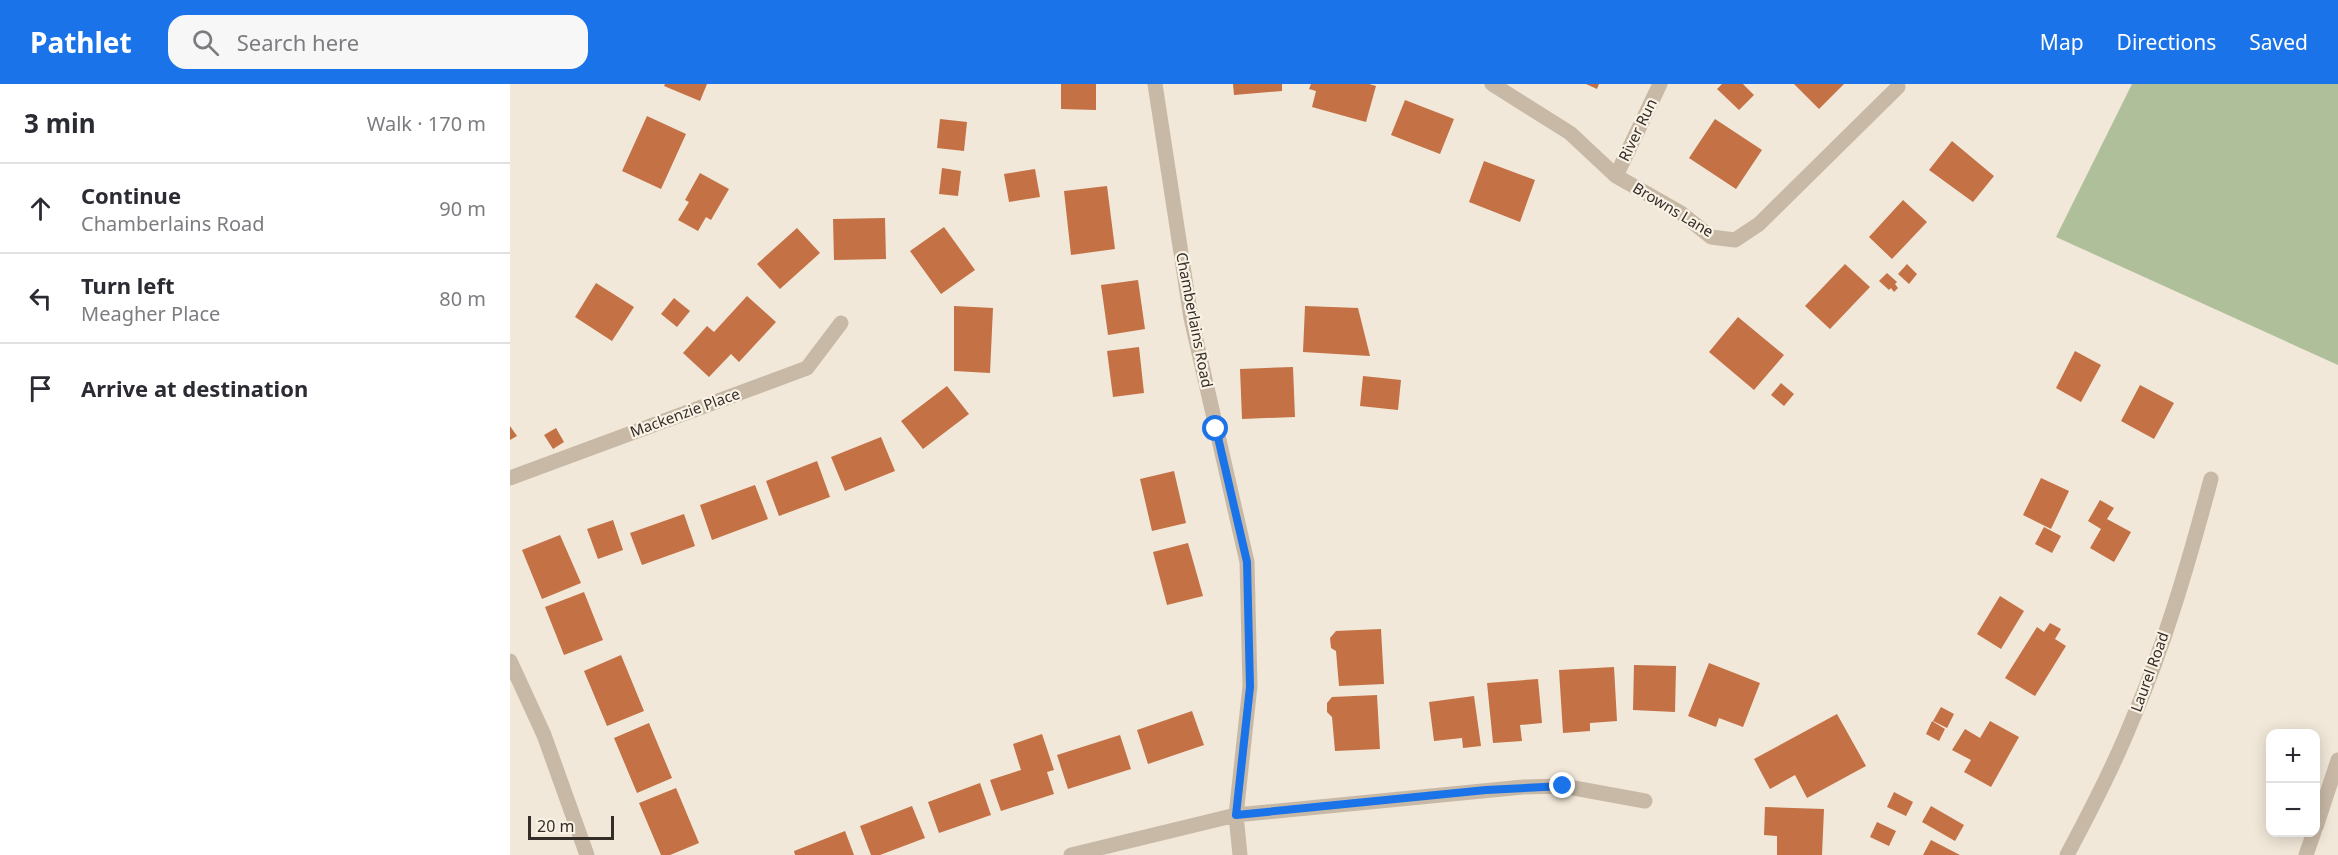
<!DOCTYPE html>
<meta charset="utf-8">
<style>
:root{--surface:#fff;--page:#f7f7f7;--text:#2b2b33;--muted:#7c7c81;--line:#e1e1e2;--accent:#1a73e8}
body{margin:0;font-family:"Noto Sans",sans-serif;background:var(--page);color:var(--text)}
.controls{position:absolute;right:18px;bottom:18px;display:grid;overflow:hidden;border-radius:12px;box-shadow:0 3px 15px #0003}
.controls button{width:54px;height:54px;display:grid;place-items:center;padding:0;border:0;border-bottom:2px solid var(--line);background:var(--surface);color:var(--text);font:30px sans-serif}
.scale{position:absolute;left:18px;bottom:15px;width:86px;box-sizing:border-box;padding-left:6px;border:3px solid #342c27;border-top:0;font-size:16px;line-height:21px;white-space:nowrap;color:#342c27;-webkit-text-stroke:4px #f9f2e5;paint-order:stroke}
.stop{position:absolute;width:18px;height:18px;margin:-14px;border:4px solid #1a73e8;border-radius:50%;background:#fff}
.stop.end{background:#1a73e8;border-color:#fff;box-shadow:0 2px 6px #0008}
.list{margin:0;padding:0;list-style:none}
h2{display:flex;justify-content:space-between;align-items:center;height:78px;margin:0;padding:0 24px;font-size:26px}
h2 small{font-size:20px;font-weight:400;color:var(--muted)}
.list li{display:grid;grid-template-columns:39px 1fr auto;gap:18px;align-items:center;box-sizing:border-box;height:90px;padding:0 24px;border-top:2px solid var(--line)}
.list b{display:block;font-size:22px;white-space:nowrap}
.list p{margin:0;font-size:20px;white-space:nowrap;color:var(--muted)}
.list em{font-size:20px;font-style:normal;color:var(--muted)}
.icon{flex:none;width:33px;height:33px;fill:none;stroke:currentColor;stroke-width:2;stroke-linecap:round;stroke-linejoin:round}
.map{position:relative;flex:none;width:1828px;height:771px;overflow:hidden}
header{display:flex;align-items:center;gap:36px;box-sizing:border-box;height:84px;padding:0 30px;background:var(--accent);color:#fff}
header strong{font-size:28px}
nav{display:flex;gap:33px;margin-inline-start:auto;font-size:21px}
.search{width:420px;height:54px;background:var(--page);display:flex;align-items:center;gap:15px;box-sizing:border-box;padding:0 21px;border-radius:18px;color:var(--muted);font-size:22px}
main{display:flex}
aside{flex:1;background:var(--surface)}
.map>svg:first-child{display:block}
</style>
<header>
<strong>Pathlet</strong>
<div class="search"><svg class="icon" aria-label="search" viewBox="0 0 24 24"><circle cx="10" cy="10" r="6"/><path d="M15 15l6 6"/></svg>Search here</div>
<nav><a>Map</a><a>Directions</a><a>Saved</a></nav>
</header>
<main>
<aside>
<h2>3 min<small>Walk · 170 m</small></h2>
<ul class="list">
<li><svg class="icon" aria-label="ahead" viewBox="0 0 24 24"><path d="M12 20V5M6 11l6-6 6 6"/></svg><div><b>Continue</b><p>Chamberlains Road</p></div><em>90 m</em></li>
<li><svg class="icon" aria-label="left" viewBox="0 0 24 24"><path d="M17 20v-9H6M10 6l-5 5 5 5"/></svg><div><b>Turn left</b><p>Meagher Place</p></div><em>80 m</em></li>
<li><svg class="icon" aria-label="arrive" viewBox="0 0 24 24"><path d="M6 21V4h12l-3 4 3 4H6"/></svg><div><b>Arrive at destination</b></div></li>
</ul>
</aside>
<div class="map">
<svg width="1828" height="771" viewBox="0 0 1828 771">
<rect width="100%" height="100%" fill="#f1e8d9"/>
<path fill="#afbf9a" d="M1622,0H1828V281L1546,153Z"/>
<path fill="#c37145" d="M155,0H197L190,17L154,2Z
M551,0H586V26L551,25Z
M723,0H772V7L724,11Z
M801,0H859L866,2L856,38L802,23L806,7L799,5Z
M1076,0H1089L1087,5Z
M1212,0H1233L1244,11L1229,26L1207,5Z
M1284,0H1334L1309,25Z
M895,16L944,35L930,70L881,51Z
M137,32L176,50L151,105L112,87Z
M430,35L457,38L454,67L427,64Z
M1205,35L1252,66L1226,105L1179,74Z
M1442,57L1484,92L1463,118L1419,86Z
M974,77L1025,96L1010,138L959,118Z
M432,84L451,87L448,112L429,110Z
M525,85L530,113L499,118L494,90Z
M190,89L219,105L201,136L196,133L188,147L168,136L179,118L175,116Z
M597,102L605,165L561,171L554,107Z
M1393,116L1417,138L1382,175L1359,153Z
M375,134L376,175L324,176L323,135Z
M434,143L465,186L431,210L400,167Z
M287,144L310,169L270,205L247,180Z
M1335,180L1360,203L1320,245L1295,222Z
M1397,180L1407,190L1399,200L1388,190Z
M1377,189L1387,198L1385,200L1388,204L1384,208L1381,204L1379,206L1369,197Z
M628,196L635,245L598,251L591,201Z
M86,199L124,223L102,257L65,233Z
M237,212L266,238L229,278L221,270L199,293L173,269L197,242L204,248Z
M164,214L180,227L167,243L151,230Z
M444,222L483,224L480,289L444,287Z
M795,222L848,224L860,272L793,268Z
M1228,233L1274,271L1244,306L1199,268Z
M629,263L634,309L603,313L597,267Z
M1565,267L1591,281L1571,318L1546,304Z
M783,283L785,333L732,335L730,285Z
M853,292L891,296L888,326L850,322Z
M1271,299L1284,310L1274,322L1261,311Z
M1630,301L1664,319L1644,355L1611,337Z
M437,302L459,330L413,365L391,337Z
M0,342L7,352L0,356Z
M46,344L54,358L43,365L34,351Z
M371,353L385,387L335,407L321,373Z
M307,377L320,413L269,432L256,397Z
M664,387L676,439L642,447L630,395Z
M1531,394L1559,407L1541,445L1513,431Z
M245,401L258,435L202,456L190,421Z
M1590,416L1604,424L1597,435L1621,448L1604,478L1580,464L1591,445L1578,437Z
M174,430L185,462L132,481L120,449Z
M103,436L113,466L88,475L77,445Z
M1534,443L1551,452L1542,469L1525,460Z
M50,451L71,499L32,515L12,466Z
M678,459L693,512L657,521L643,468Z
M74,508L93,556L54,571L35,523Z
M1490,512L1514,527L1491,565L1467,550Z
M1540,539L1551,545L1545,555L1556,562L1525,612L1495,594L1527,543L1534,548Z
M871,545L874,600L829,602L826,567L821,564L820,554L826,547Z
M111,571L134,627L97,642L74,587Z
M1199,579L1250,599L1233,643L1209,634L1206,643L1178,632Z
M1124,581L1166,582L1165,628L1123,626Z
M1104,583L1107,637L1080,639V647L1053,649L1049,586Z
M1028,595L1032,639L1010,641L1012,657L983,659L977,599Z
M867,611L870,665L825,667L822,633L817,628V619L822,613Z
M964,612L971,662L953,664L952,654L924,657L919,618Z
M1431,623L1444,630L1437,644L1423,637Z
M682,627L694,661L638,680L627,646Z
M1327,630L1356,682L1297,714L1285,691L1260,705L1244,675Z
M1422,637L1435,645L1429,657L1416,650Z
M1480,637L1509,653L1481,703L1454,688L1461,676L1442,666L1455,645L1470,654Z
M139,639L162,694L127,709L104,654Z
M532,650L544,686L537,688L544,710L491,727L480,696L511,686L503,660Z
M610,651L621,685L558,705L547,671Z
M470,699L481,731L429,749L418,718Z
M166,704L189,759L160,771H151L129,719Z
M1384,708L1403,718L1396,732L1377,723Z
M402,722L415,754L370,771H361L350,742Z
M1421,722L1454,741L1445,757L1412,738Z
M1255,723L1314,725L1312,771H1267V752L1254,751Z
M1367,738L1386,747L1379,762L1360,753Z
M335,747L344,771H285L284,767Z
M1421,756L1450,771H1413Z"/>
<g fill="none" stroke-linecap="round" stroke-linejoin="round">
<path stroke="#c8b9a6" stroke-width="15" d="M982,0L1060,49L1106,92L1171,129L1201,153L1225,156L1249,140L1388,3
M1106,92L1150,0
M0,394L297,284L331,239
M0,577L34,651L77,771
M1806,743L1828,676
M561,771L726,731L740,602L737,478L681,234L645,0
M730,771L726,731L1013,703L1053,702L1135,717
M1557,771C1580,728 1603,684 1621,639C1655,561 1679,477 1701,395
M1796,771L1804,748"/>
</g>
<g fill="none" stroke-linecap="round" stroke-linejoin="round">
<path stroke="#1a73e8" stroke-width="8" d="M706,345L737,478L740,603L726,731L976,706L1053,702"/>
</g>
<g text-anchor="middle" stroke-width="4.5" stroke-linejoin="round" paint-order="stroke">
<g font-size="15" fill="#342c27" stroke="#f9f2e5">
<text transform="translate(1128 46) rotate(-64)" y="5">River Run</text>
<text transform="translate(1163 126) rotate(31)" y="5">Browns Lane</text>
<text transform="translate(684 236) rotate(79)" y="5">Chamberlains Road</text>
<text transform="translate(175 329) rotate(-20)" y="5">Mackenzie Place</text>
<text transform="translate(1640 588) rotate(-70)" y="5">Laurel Road</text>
</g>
</g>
</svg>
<div class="controls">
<button>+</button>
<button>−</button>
</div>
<div class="scale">20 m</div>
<div class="stop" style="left:706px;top:345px"></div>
<div class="stop end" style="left:1053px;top:702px"></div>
</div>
</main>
